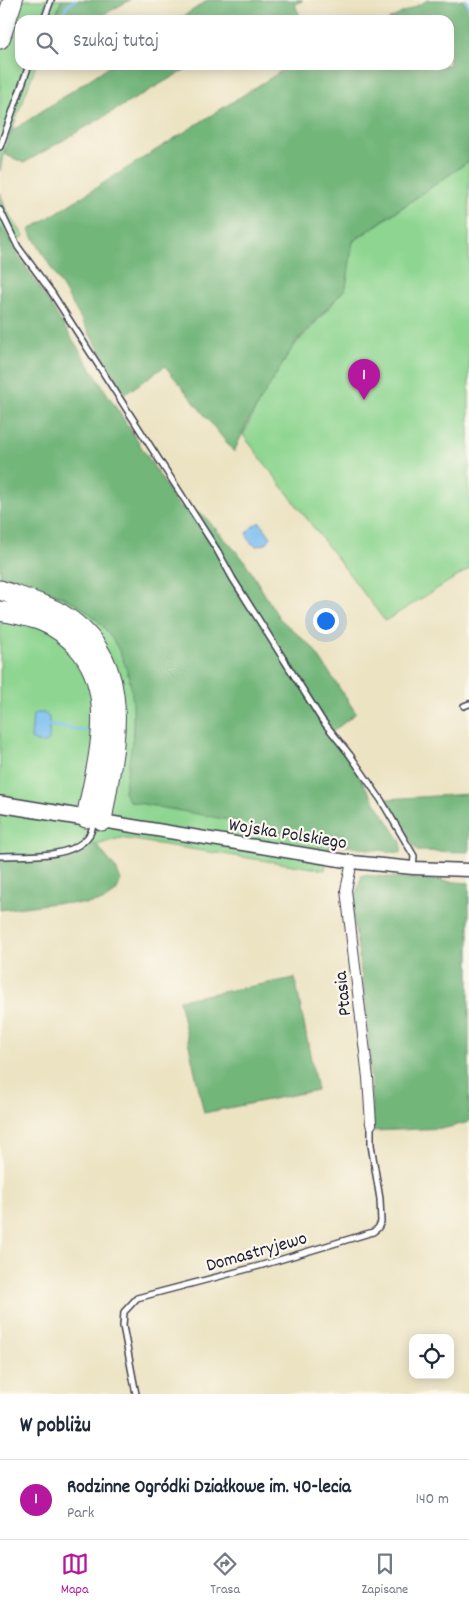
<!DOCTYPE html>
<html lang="pl">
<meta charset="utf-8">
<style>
:root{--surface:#fff;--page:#f6f6f7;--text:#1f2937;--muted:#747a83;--line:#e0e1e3;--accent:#b5179e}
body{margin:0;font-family:Dekko,sans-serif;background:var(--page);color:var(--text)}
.controls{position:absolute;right:15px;bottom:15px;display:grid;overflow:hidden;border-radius:10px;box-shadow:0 2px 12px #0003}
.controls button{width:45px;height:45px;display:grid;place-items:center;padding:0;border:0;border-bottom:1px solid var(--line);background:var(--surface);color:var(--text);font:25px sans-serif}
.you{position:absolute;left:325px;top:620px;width:18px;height:18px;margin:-12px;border:4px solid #fff;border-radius:50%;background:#1a73e8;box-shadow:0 0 0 8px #1a73e833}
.badge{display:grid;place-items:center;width:32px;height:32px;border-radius:50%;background:var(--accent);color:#fff;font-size:16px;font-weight:700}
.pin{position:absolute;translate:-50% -41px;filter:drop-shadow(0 1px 2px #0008)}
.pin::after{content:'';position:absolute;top:26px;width:18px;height:15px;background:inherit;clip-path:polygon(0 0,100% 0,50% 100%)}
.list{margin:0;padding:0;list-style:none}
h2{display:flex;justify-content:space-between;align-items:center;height:65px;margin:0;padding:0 20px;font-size:21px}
h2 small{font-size:16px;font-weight:400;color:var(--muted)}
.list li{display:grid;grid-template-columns:32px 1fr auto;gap:15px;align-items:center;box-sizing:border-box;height:80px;padding:0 20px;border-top:1px solid var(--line)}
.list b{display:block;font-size:19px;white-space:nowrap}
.list p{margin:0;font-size:16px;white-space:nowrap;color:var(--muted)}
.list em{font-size:16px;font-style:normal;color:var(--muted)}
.icon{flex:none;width:28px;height:28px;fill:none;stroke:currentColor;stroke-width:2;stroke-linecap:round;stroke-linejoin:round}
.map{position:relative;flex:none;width:469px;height:1394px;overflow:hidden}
.search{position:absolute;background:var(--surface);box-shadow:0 2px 12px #0003;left:15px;right:15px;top:15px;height:55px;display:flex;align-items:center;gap:12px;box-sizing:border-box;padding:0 18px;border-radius:15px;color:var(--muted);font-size:19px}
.sheet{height:145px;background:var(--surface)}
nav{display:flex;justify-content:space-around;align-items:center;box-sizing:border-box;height:70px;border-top:1px solid var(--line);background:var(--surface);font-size:14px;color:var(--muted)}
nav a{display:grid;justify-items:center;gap:2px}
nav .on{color:var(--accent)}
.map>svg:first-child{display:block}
</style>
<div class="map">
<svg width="469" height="1394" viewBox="0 0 469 1394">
<rect width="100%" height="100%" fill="#fbf7ec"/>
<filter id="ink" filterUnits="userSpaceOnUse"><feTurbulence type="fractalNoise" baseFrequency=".02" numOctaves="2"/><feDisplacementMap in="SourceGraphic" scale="10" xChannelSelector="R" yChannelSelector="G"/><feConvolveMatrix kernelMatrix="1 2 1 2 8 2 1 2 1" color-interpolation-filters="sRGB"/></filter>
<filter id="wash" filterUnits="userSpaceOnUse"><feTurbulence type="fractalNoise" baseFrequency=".0096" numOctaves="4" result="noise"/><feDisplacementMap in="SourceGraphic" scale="20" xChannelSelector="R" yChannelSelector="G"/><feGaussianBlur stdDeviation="1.12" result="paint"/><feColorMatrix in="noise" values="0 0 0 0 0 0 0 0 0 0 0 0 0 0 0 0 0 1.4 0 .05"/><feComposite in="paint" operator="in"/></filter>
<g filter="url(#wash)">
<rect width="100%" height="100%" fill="#ece3c2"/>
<path fill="#8dd590" stroke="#587c66" d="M0,0H62L53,20H20V65H36L3,155L0,171Z
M469,161V569L385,621L243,435L277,365L334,302L342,258L354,241Z
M0,191L5,208L24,236L9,246L0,231Z
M0,577C20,585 42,589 62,597C104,613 130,657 133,699C134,711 133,723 133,734L251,824L330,844L325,870L120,838L64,855L0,858Z"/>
<path fill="#72b67a" stroke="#4a6c5a" d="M62,0H130L94,20H53Z
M208,0H303L295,5L302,20H178Z
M428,0H463L469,12V161L353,241L346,288L296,342L248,421L234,452L165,366L125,394L29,230L283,70L281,65H449V20H388Z
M111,65H193L24,163L4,154L12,131Z
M0,226L179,506L203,515L244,560L279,618L313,648L356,713L331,733L401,842V853L330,844L251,824L132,802L127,799L124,791C127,772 131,753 133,734C137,677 119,625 66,598C45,588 21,586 0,577Z
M469,794V852L417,851L386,799Z
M96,844L116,869L121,880L116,892L104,901L85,904L55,903L0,910V858L64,855Z
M362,875L469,883V1122L446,1128L373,1131L367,1015L352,907Z
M295,978L317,1090L204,1113L179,1000Z"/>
<path fill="#7abef1" stroke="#4e7096" d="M260,522L271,537L266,544L256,546L250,542L246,533L253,526Z
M37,713H44L49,717V741C44,745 36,742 31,739L33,715Z"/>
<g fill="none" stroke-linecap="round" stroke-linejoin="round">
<path stroke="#7abef1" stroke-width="3" d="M466,0L469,7
M50,19L53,20
M58,20L67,6L75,0
M49,725L87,731"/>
</g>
</g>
<g filter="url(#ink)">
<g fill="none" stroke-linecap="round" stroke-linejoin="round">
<g stroke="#403f4f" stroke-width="8">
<path id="service" d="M44,20L51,0
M0,147L29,65
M0,210L18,247L52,293L217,550L233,579L322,720L350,755L381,800L414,856L413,868
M464,706L469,704
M0,856C25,855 69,859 87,838C92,833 93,826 93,820
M136,1394L123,1326L124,1312L137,1298L259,1266L373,1232L378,1228L381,1222L380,1199L371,1145V1124"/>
</g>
<g stroke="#403f4f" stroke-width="12">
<path id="minor" d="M352,862L346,890L368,1078L371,1124"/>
</g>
<g stroke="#403f4f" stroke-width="15">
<path id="tertiary" d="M102,821L352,862L413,868L469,870"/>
</g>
<g stroke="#403f4f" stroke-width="18">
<path id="secondary" d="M0,804L97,820"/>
</g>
<g stroke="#403f4f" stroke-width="21">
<path id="motorway" d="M0,39L13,0
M0,590C20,597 42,603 60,613C139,660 114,746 102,821
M0,611C14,614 28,616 41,621C57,627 70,638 81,651C118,698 96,765 86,818"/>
</g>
<use href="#service" stroke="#fff" stroke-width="5"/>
<use href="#minor" stroke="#fff" stroke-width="10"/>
<use href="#tertiary" stroke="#fff" stroke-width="12"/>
<use href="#secondary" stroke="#fff" stroke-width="15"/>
<use href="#motorway" stroke="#fff" stroke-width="19"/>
</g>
</g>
<g text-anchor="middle" stroke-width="4.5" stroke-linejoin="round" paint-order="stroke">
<g font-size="19" fill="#22223b" stroke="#fbf7ec">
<text transform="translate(288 832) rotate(9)" y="7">Wojska Polskiego</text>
<text transform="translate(341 994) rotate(-96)" y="7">Ptasia</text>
<text transform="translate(256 1250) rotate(-16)" y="7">Domastryjewo</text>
</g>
</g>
</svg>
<div class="controls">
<button><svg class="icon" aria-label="locate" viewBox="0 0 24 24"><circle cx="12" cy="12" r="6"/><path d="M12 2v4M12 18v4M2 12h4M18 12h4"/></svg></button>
</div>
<div class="you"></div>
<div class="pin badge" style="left:364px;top:400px">1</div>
<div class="search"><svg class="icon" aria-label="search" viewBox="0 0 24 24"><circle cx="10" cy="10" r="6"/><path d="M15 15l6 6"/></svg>Szukaj tutaj</div>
</div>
<section class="sheet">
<h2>W pobliżu<small></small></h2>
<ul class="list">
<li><span class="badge">1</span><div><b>Rodzinne Ogródki Działkowe im. 40-lecia</b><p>Park</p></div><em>140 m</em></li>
</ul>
</section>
<nav>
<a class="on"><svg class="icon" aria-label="map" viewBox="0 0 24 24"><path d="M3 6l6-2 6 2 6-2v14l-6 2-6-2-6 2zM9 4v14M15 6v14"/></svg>Mapa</a>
<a><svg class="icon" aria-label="directions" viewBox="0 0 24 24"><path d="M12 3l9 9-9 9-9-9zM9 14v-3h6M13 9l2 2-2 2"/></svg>Trasa</a>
<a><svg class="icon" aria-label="saved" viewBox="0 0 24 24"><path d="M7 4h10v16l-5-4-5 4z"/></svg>Zapisane</a>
</nav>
